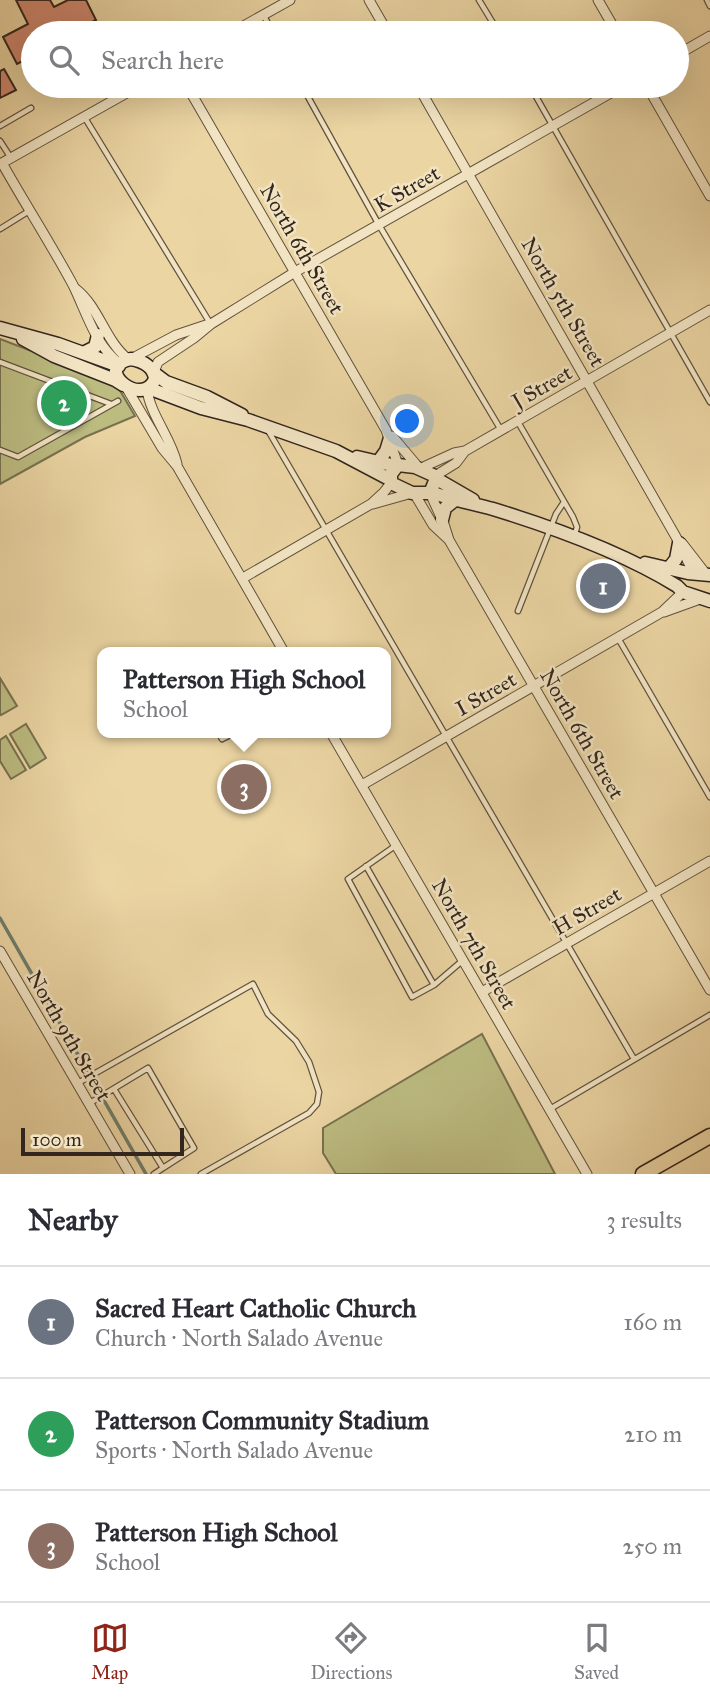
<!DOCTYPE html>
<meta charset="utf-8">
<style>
:root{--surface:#fff;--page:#f7f7f7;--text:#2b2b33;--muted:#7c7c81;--line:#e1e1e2;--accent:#8f2418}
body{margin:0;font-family:"IM FELL Great Primer",serif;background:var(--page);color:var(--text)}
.scale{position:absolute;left:21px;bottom:18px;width:163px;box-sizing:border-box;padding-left:7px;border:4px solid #32261e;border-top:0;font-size:19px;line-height:24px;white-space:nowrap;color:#32261e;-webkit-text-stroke:5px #f2e4c3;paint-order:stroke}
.you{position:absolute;left:408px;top:422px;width:24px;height:24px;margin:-18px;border:5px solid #fff;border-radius:50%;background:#1a73e8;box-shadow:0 0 0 10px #1a73e833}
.badge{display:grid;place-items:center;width:46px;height:46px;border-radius:50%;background:var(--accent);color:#fff;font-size:23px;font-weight:700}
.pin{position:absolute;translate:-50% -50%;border:4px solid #fff;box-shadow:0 2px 7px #0006}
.popup{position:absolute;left:97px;top:647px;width:294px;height:91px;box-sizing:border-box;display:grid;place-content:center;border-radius:14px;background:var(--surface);filter:drop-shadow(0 2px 5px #0005);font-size:23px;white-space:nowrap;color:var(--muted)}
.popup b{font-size:26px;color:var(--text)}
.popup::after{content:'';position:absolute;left:50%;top:100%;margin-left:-14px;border:14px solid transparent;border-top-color:var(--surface)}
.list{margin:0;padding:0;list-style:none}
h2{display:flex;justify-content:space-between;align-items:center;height:91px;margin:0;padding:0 28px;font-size:30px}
h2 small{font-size:23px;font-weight:400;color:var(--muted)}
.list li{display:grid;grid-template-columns:46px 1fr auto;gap:21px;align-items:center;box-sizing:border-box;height:112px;padding:0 28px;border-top:2px solid var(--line)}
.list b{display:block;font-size:26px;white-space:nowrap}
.list p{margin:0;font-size:23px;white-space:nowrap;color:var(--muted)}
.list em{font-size:23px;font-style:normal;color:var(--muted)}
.icon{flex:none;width:38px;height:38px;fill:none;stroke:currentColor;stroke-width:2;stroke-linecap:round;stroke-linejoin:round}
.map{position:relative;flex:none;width:710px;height:1174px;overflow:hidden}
.search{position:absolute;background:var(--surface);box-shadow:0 7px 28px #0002;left:21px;right:21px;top:21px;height:77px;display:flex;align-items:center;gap:18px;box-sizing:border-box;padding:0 24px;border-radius:38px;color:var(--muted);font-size:26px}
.sheet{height:427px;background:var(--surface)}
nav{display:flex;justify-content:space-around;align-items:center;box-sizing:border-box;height:98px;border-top:2px solid var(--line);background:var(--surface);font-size:19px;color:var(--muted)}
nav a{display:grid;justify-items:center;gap:4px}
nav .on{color:var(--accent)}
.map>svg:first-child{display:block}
</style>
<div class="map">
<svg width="710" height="1174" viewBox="0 0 710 1174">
<rect width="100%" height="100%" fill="#ebd5a3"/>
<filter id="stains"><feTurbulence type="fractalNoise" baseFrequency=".00286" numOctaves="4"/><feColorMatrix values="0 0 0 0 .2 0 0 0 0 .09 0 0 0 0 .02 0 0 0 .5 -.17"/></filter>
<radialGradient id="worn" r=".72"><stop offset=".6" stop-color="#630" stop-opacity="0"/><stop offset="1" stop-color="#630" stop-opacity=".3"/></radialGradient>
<path fill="#bcbc81" stroke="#777150" stroke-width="2" d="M0,339L107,380L119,389L135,416L85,437L0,484Z
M0,678L17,706L1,715L0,713Z
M26,724L46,758L30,768L10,734Z
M6,736L26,770L11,779L0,761V740Z
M482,1034L555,1174H336L323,1153V1128Z"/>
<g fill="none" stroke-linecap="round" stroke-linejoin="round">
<path stroke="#707e6d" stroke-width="3.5" d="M0,918L146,1174"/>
</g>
<path fill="#d08970" stroke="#32261e" stroke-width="2" d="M16,0H50L54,7L68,0H86L96,20L71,33H33V56L17,64L3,37L28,24Z
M4,69L16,90L0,98V71Z"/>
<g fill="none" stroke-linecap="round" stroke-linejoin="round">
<g stroke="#60523f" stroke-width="7">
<path id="service" d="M479,0L499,33
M707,0L710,6
M264,16L273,33
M302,86L379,225L501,430
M530,86L710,402
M85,118L210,323
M0,126L31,108
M0,141L11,158
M0,229L29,211
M0,362L111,404
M518,422L573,517L577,527L575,534
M269,432L634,1059
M0,450L18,457L118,401
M518,611L556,514L564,502
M618,638L710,797
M219,733L222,739L234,733
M395,846L348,879L412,997L434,985L462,961
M366,866L434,985
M78,1083L253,984L268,1014L296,1041L309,1062L319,1092L317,1104L309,1113L201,1174
M90,1103L148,1068L194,1148L163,1168L114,1089
M550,1109L710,1015
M154,1174L163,1168"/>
</g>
<g stroke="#60523f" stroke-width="11">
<path id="minor" d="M369,0L388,33
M598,0L617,33
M231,33L290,0
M677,55L710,36
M187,86L386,430L398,465
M418,86L676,537L693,572
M647,86L710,196
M76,289C99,307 105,341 128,359
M131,359L176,335L209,324
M119,363C95,345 86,311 73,285C51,244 25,204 2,163L139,86
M154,372L158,362L194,338L211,324L295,272L623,86
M126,387L162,448L177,466L284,652
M147,389C150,415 171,437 177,464
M392,436L419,468
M419,469L454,453L465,451L710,310
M435,476L456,463L465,451
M414,493L433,525L449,540
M430,493L444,524L449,540L710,990
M373,504L412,493
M682,543L706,574
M243,578L371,504L384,492L391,483
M664,612L700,599
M331,733L587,1174
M362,785L662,612L683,592
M0,951L130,1174
M482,992L710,861"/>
</g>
<g stroke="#32261e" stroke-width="15">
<path id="secondary" d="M0,328L58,344L119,366
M23,339L54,356L115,380L123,385
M83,353L95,347L98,335
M131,359C143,361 154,367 155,379C142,410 91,367 131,359Z
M154,373L166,382L207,397L242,415
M148,388L201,408L248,420L336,451L391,480
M357,457L396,466
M378,462L386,451L390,438
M398,465L415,467L435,476V481L430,493H412L391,483V474Z
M435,478L473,500
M431,492C451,500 472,503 493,509C555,528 622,552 677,586L683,592L710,601
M442,520L445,508L455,500
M645,563L688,573L710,575
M669,568L676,559L679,543"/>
</g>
<g stroke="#32261e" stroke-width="17">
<path id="primary" d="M643,1174L710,1136"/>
</g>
<use href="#service" stroke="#f2e4c3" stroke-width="4.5"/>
<use href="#minor" stroke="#f2e4c3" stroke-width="9"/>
<use href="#secondary" stroke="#f2e4c3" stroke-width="12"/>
<use href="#primary" stroke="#ebd5a3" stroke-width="14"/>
</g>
<g text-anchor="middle" stroke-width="5" stroke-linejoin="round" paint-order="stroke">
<g font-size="21" fill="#32261e" stroke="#f2e4c3">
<text transform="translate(407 189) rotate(-30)" y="7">K Street</text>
<text transform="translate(302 249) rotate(60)" y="7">North 6th Street</text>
<text transform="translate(563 302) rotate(60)" y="7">North 5th Street</text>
<text transform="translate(542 387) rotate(-30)" y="7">J Street</text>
<text transform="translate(486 694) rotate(-30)" y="7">I Street</text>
<text transform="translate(582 734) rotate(60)" y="7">North 6th Street</text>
<text transform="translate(587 911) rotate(-30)" y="7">H Street</text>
<text transform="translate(474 944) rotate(60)" y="7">North 7th Street</text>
<text transform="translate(69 1036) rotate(60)" y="7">North 9th Street</text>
</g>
</g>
<rect width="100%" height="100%" filter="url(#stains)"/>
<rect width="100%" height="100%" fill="url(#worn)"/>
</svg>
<div class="scale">100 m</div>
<div class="you"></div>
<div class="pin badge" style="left:603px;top:586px;background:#6b7280">1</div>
<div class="pin badge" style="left:64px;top:403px;background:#2e9e5b">2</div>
<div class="pin badge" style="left:244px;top:787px;background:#8d6e63">3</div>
<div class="popup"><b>Patterson High School</b>School</div>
<div class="search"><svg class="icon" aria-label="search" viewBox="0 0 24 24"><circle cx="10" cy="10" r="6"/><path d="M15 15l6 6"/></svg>Search here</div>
</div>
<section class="sheet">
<h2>Nearby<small>3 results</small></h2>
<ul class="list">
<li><span class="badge" style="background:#6b7280">1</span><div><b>Sacred Heart Catholic Church</b><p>Church · North Salado Avenue</p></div><em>160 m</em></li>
<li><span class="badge" style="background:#2e9e5b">2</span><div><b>Patterson Community Stadium</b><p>Sports · North Salado Avenue</p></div><em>210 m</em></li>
<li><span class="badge" style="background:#8d6e63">3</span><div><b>Patterson High School</b><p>School</p></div><em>250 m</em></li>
</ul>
</section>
<nav>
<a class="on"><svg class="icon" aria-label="map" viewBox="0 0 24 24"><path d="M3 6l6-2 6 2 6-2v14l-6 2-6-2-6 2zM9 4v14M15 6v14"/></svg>Map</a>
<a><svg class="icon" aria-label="directions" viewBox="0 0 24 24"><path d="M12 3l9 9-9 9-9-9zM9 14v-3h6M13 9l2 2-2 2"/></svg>Directions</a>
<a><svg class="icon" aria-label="saved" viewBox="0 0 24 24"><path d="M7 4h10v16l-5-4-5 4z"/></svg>Saved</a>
</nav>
